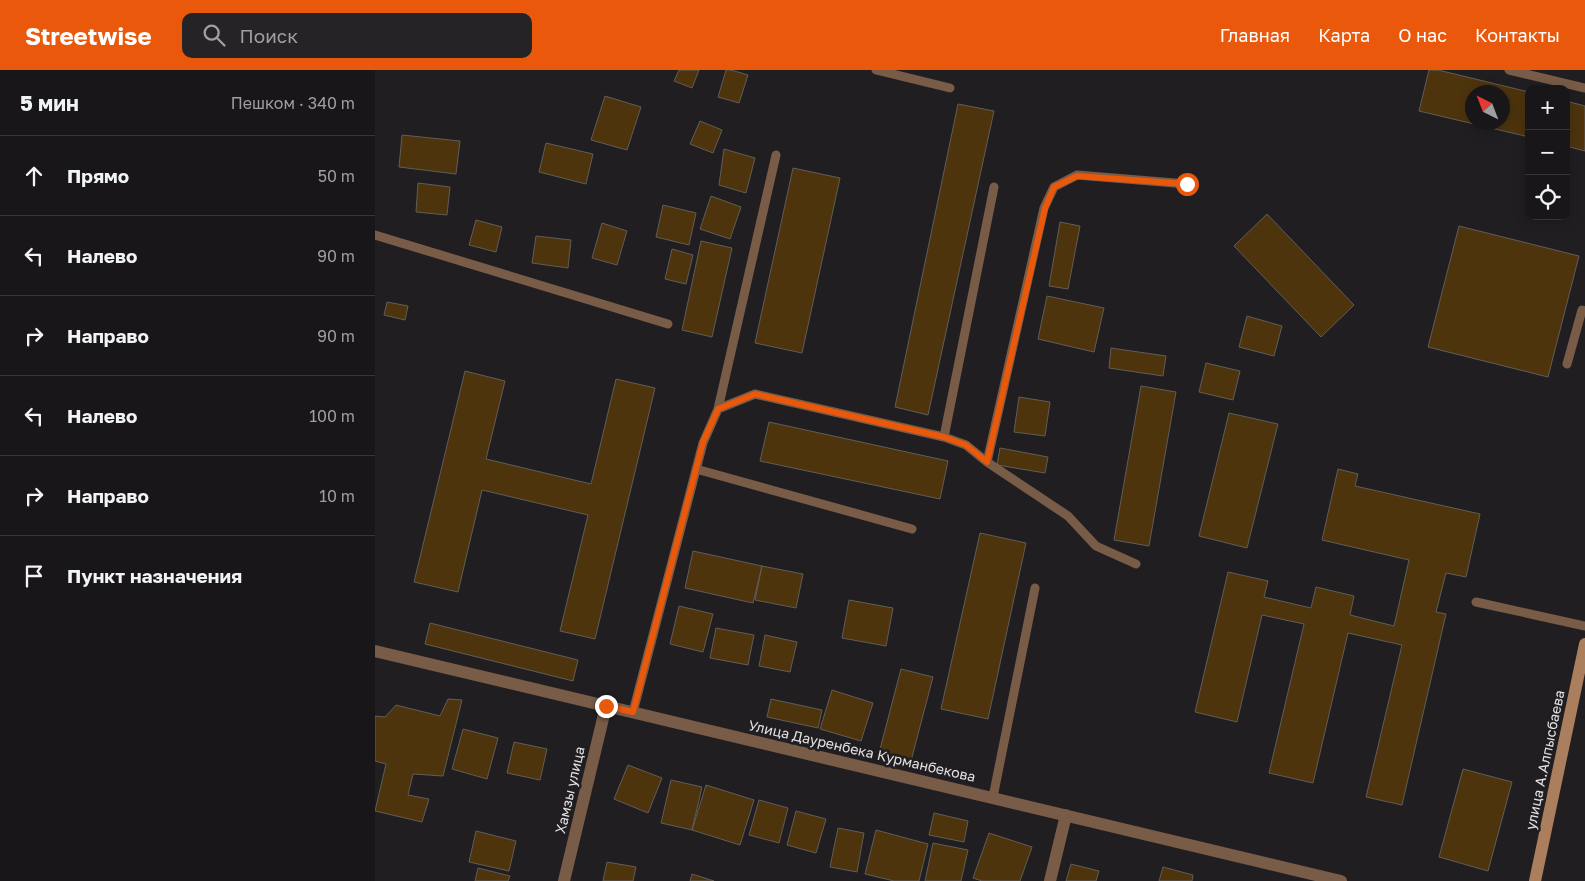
<!DOCTYPE html>
<html lang="ru">
<meta charset="utf-8">
<style>
:root{--surface:#191619;--page:#262326;--text:#f1f3f6;--muted:#9f9fa2;--line:#373538;--accent:#ea580c}
body{margin:0;font-family:"Golos Text",sans-serif;background:var(--page);color:var(--text)}
.controls{position:absolute;right:15px;top:15px;display:grid;overflow:hidden;border-radius:10px;box-shadow:0 2px 12px #0003}
.controls button{width:45px;height:45px;display:grid;place-items:center;padding:0;border:0;border-bottom:1px solid var(--line);background:var(--surface);color:var(--text);font:25px sans-serif}
.compass{position:absolute;left:1090px;top:15px;width:45px;height:45px;border-radius:50%;background:var(--surface);box-shadow:0 2px 12px #0003;rotate:318deg}
.stop{position:absolute;width:15px;height:15px;margin:-11px;border:4px solid #ea580c;border-radius:50%;background:#fff}
.stop.end{background:#ea580c;border-color:#fff;box-shadow:0 1px 5px #0008}
.list{margin:0;padding:0;list-style:none}
h2{display:flex;justify-content:space-between;align-items:center;height:65px;margin:0;padding:0 20px;font-size:21px}
h2 small{font-size:16px;font-weight:400;color:var(--muted)}
.list li{display:grid;grid-template-columns:32px 1fr auto;gap:15px;align-items:center;box-sizing:border-box;height:80px;padding:0 20px;border-top:1px solid var(--line)}
.list b{display:block;font-size:19px;white-space:nowrap}
.list em{font-size:16px;font-style:normal;color:var(--muted)}
.icon{flex:none;width:28px;height:28px;fill:none;stroke:currentColor;stroke-width:2;stroke-linecap:round;stroke-linejoin:round}
.map{position:relative;flex:none;width:1210px;height:811px;overflow:hidden}
header{display:flex;align-items:center;gap:30px;box-sizing:border-box;height:70px;padding:0 25px;background:var(--accent);color:#fff}
header strong{font-size:24px}
nav{display:flex;gap:28px;margin-inline-start:auto;font-size:18px}
.search{width:350px;height:45px;background:var(--page);display:flex;align-items:center;gap:12px;box-sizing:border-box;padding:0 18px;border-radius:10px;color:var(--muted);font-size:19px}
main{display:flex}
aside{flex:1;background:var(--surface)}
.map>svg:first-child{display:block}
</style>
<header>
<strong>Streetwise</strong>
<div class="search"><svg class="icon" aria-label="search" viewBox="0 0 24 24"><circle cx="10" cy="10" r="6"/><path d="M15 15l6 6"/></svg>Поиск</div>
<nav><a>Главная</a><a>Карта</a><a>О нас</a><a>Контакты</a></nav>
</header>
<main>
<aside>
<h2>5 мин<small>Пешком · 340 m</small></h2>
<ul class="list">
<li><svg class="icon" aria-label="ahead" viewBox="0 0 24 24"><path d="M12 20V5M6 11l6-6 6 6"/></svg><div><b>Прямо</b></div><em>50 m</em></li>
<li><svg class="icon" aria-label="left" viewBox="0 0 24 24"><path d="M17 20v-9H6M10 6l-5 5 5 5"/></svg><div><b>Налево</b></div><em>90 m</em></li>
<li><svg class="icon" aria-label="right" viewBox="0 0 24 24"><path d="M7 20v-9h11M14 6l5 5-5 5"/></svg><div><b>Направо</b></div><em>90 m</em></li>
<li><svg class="icon" aria-label="left" viewBox="0 0 24 24"><path d="M17 20v-9H6M10 6l-5 5 5 5"/></svg><div><b>Налево</b></div><em>100 m</em></li>
<li><svg class="icon" aria-label="right" viewBox="0 0 24 24"><path d="M7 20v-9h11M14 6l5 5-5 5"/></svg><div><b>Направо</b></div><em>10 m</em></li>
<li><svg class="icon" aria-label="arrive" viewBox="0 0 24 24"><path d="M6 21V4h12l-3 4 3 4H6"/></svg><div><b>Пункт назначения</b></div></li>
</ul>
</aside>
<div class="map">
<svg width="1210" height="811" viewBox="0 0 1210 811">
<rect width="100%" height="100%" fill="#211e21"/>
<path fill="#4d340d" stroke="#615d58" fill-rule="evenodd" d="M304,0H324L317,18L299,11Z
M351,0H356L373,5L364,33L343,27Z
M1054,0H1063L1154,22V67L1044,41ZM1098,22H1128V52H1098Z
M230,26L266,37L252,80L216,70Z
M1191,31L1210,36V81L1191,76Z
M583,34L619,41L553,345L520,337Z
M325,51L347,60L338,83L315,74Z
M27,65L85,71L81,104L24,97Z
M171,73L218,84L211,114L164,102Z
M349,79L380,88L371,123L344,115Z
M418,98L465,108L427,283L380,273Z
M43,113L75,117L72,145L41,142Z
M336,126L366,137L355,169L325,159Z
M288,135L321,143L314,175L281,167Z
M892,144L979,235L946,267L859,176Z
M101,150L127,157L121,182L94,175Z
M685,152L705,156L693,219L674,216Z
M227,153L252,161L242,195L217,188Z
M1084,156L1204,186L1173,307L1053,277Z
M161,166L196,170L193,198L157,193Z
M326,171L357,178L337,267L307,260Z
M297,179L318,185L311,214L290,209Z
M672,226L729,238L719,282L663,269Z
M12,232L33,236L30,250L9,245Z
M872,246L907,256L899,286L864,277Z
M736,278L791,286L788,306L734,298Z
M831,293L865,301L858,330L824,322Z
M90,301L130,311L111,389L216,414L241,309L280,318L220,569L185,561L213,445L107,420L83,522L39,512Z
M766,316L801,322L774,476L739,470Z
M644,327L675,332L670,366L639,362Z
M854,343L903,354L872,478L824,466Z
M394,352L573,391L565,429L385,391Z
M625,378L673,387L670,403L622,395Z
M963,399L983,404L980,416L1105,444L1091,507L1071,503L1061,542L1071,544L1027,735L991,727L1027,575L973,563L938,713L894,703L929,554L887,545L862,652L820,642L853,502L893,511L889,527L936,538L941,517L979,526L975,545L1019,556L1034,490L947,470Z
M605,463L651,473L613,649L566,639Z
M318,481L387,496L378,533L310,518Z
M387,496L428,504L421,538L380,530Z
M474,530L518,538L511,576L467,568Z
M304,536L338,544L328,582L295,574Z
M55,553L203,590L198,611L50,574Z
M341,558L379,565L373,595L335,588Z
M390,565L422,572L415,602L384,596Z
M526,599L558,607L536,691L504,683Z
M457,620L498,633L486,671L445,659Z
M73,629L87,630L68,706L38,704L33,725L54,729L47,752L0,741L11,694L0,691V646L10,647L21,635L65,646Z
M396,629L447,640L443,658L392,647Z
M88,659L123,668L112,709L77,699Z
M139,672L172,679L165,710L132,703Z
M253,695L287,708L273,743L239,729Z
M1088,699L1137,712L1113,801L1064,787Z
M296,710L327,717L317,760L286,753Z
M331,715L379,730L365,775L317,760Z
M384,730L413,738L404,773L374,765Z
M421,741L451,749L441,783L412,775Z
M559,743L593,751L589,772L554,765Z
M463,758L489,763L482,802L455,797Z
M501,760L553,774L544,811H519L490,804Z
M101,761L141,771L134,801L94,792Z
M614,763L657,777L645,811H607L598,808Z
M558,773L593,780L586,811H550Z
M232,792L261,797L258,811H228Z
M696,794L724,801L721,811H691Z
M788,797L818,805L817,811H784Z
M103,798L135,806L133,811H100Z
M317,804L339,811H315Z"/>
<g fill="none" stroke-linecap="round" stroke-linejoin="round">
<path stroke="#785c47" stroke-width="9" d="M501,0L575,18
M1134,0L1210,18
M0,165L293,254
M1192,294L1207,240L1210,241
M343,339L401,85
M569,367L619,117
M612,392L669,138L679,117L702,105L812,114
M321,399L537,459
M1101,532L1210,556
M258,642L328,373L343,339L380,324L569,367L591,375L612,392L693,446L721,476L761,494
M618,727L660,518"/>
<path stroke="#785c47" stroke-width="12" d="M0,581L966,811
M189,811L231,636
M675,811L691,745"/>
<path stroke="#ab7f5d" stroke-width="12" d="M1160,811L1210,574"/>
</g>
<g fill="none" stroke-linecap="round" stroke-linejoin="round">
<path stroke="#ea580c" stroke-width="6" d="M231,636L258,642L328,372L343,339L380,324L569,367L591,375L612,392L670,138L679,117L702,106L812,114"/>
</g>
<g text-anchor="middle" stroke-width="5" stroke-linejoin="round" paint-order="stroke">
<g font-size="14" fill="#e4e2e4" stroke="#211e21">
<text transform="translate(487 681) rotate(13)" y="5">Улица Дауренбека Курманбекова</text>
<text transform="translate(1170 690) rotate(-78)" y="5">улица А.Алпысбаева</text>
<text transform="translate(195 720) rotate(-77)" y="5">Хамзы улица</text>
</g>
</g>
</svg>
<div class="controls">
<button>+</button>
<button>−</button>
<button><svg class="icon" aria-label="locate" viewBox="0 0 24 24"><circle cx="12" cy="12" r="6"/><path d="M12 2v4M12 18v4M2 12h4M18 12h4"/></svg></button>
</div>
<svg class="compass" viewBox="-18 -18 36 36"><path d="M0-13l5 13h-10z" fill="#e53935"/><path d="M0 13l5-13h-10z" fill="#9f9fa2"/></svg>
<div class="stop" style="left:812px;top:114px"></div>
<div class="stop end" style="left:231px;top:636px"></div>
</div>
</main>
